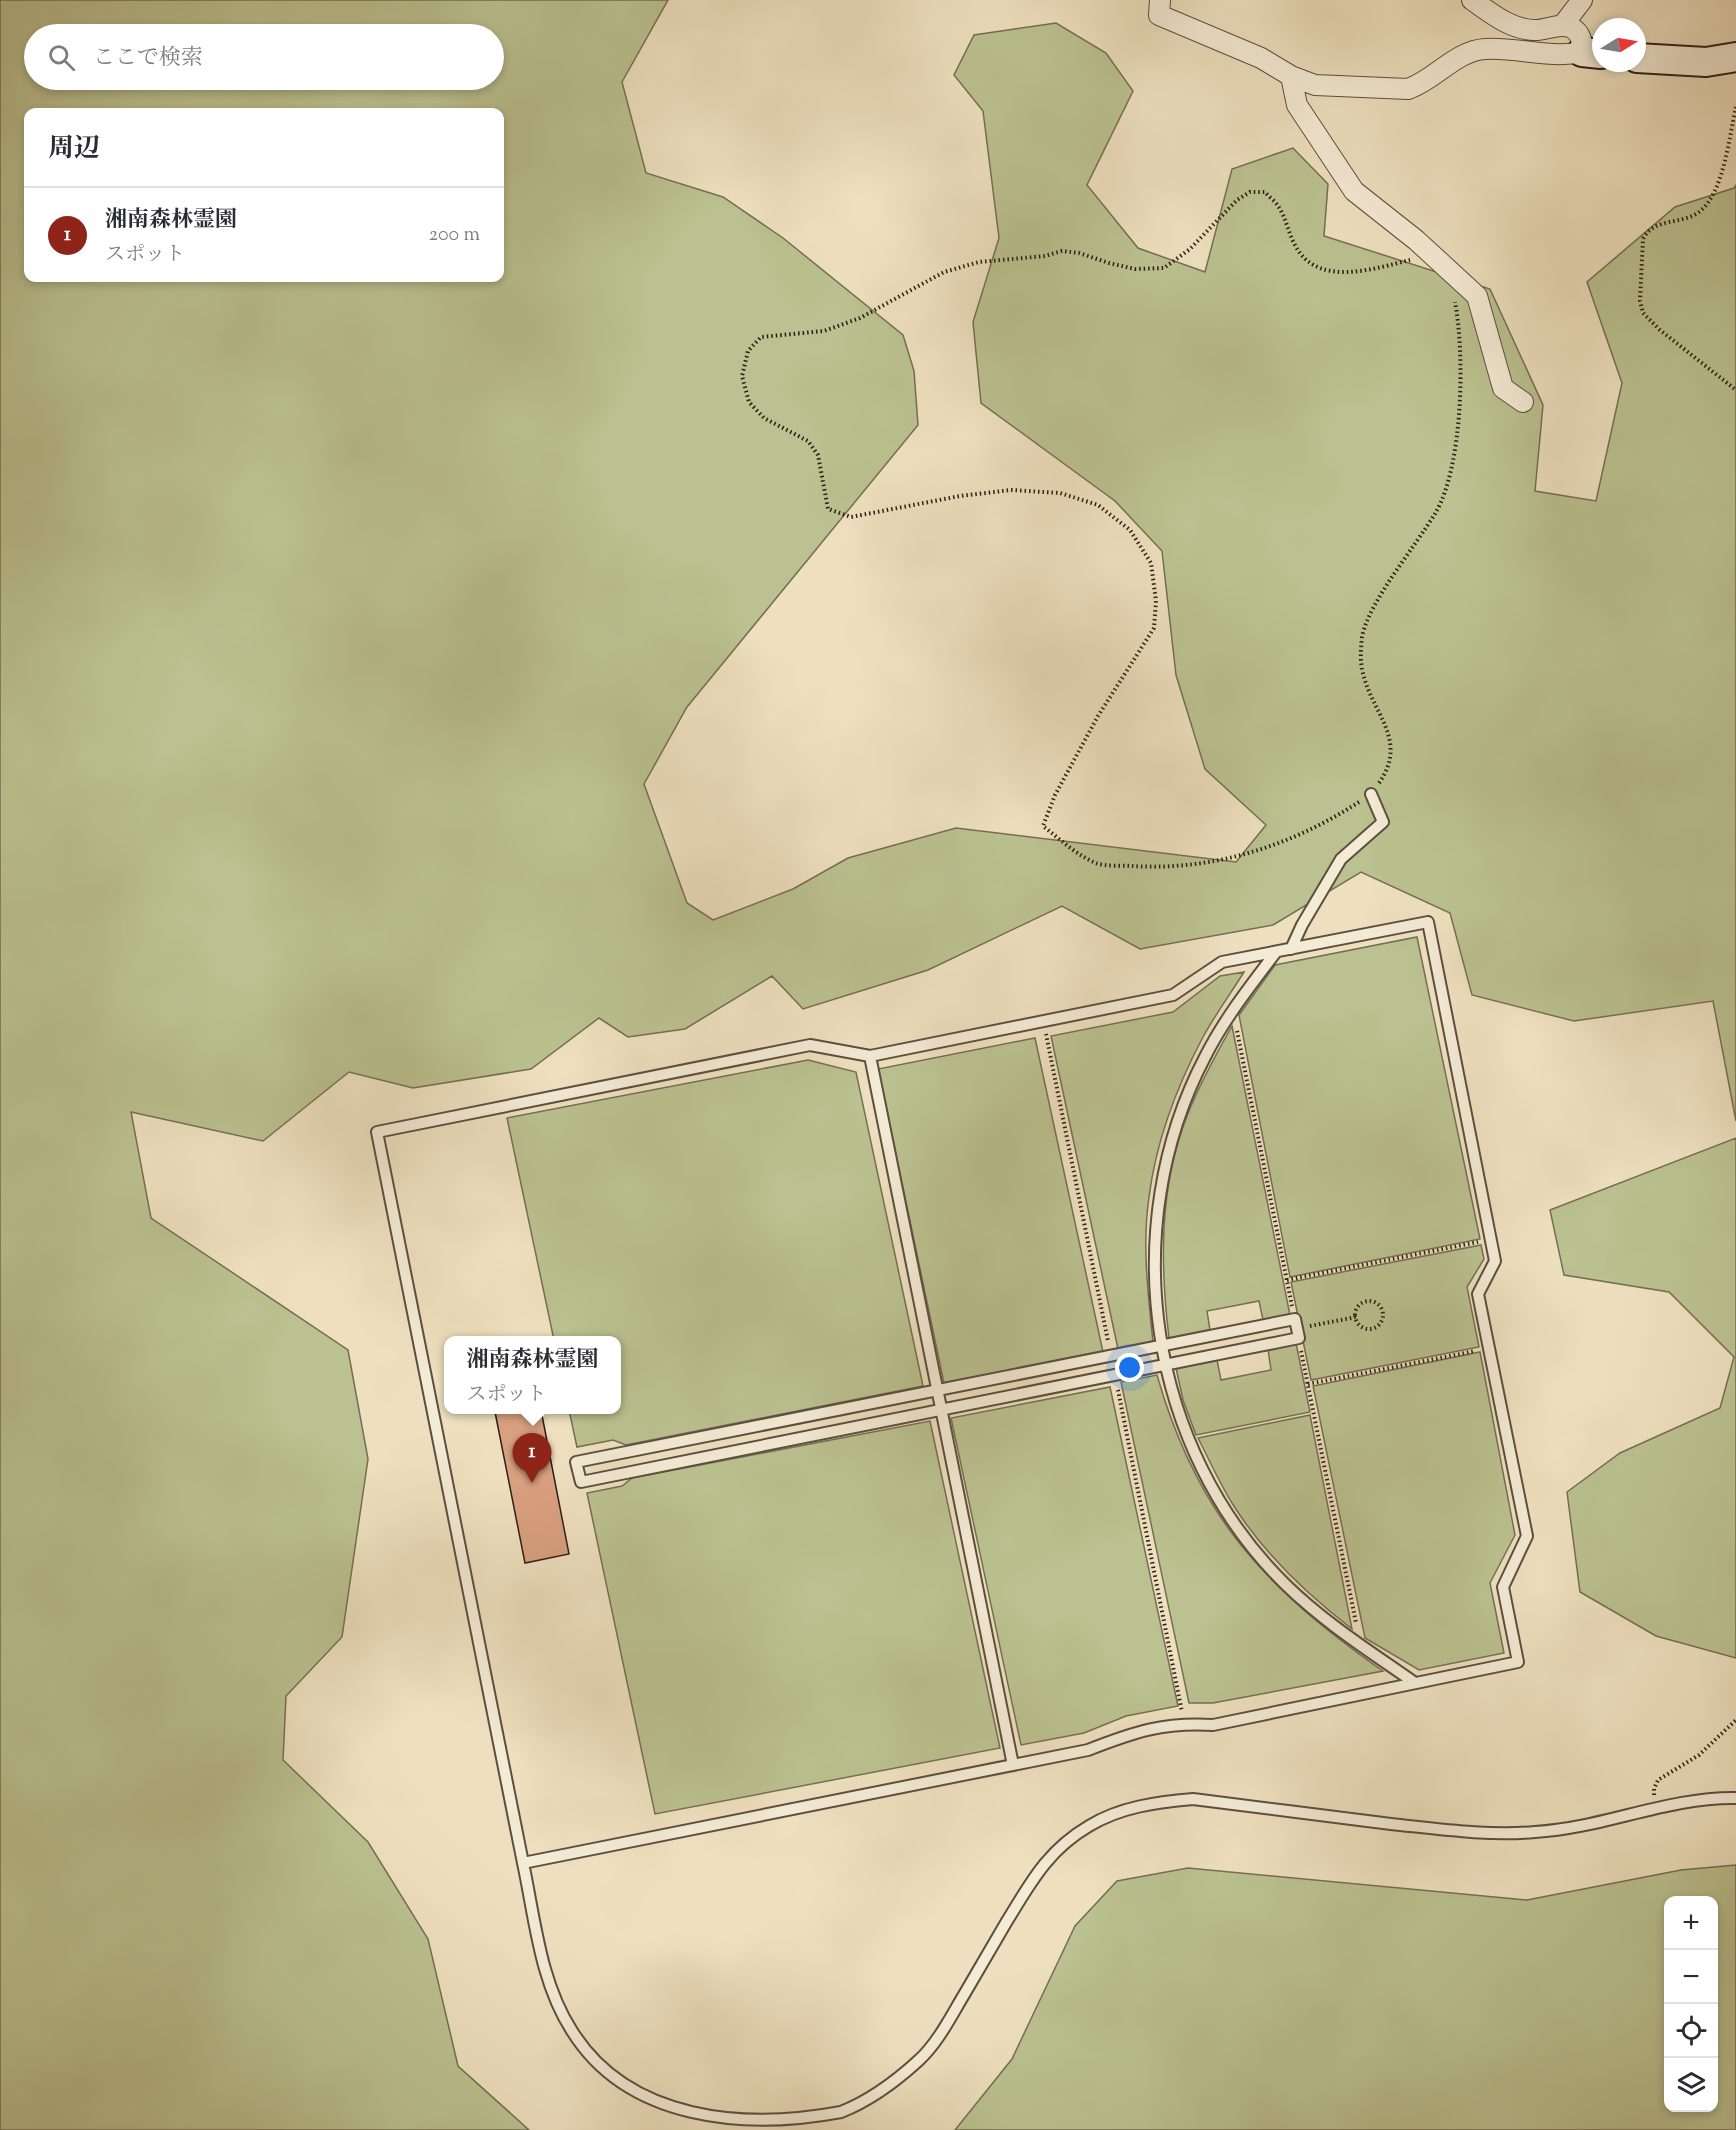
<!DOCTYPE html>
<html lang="ja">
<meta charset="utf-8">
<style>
:root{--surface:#fff;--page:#f2f2f3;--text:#2b2b33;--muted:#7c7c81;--line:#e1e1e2;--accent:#8f2418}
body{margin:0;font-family:"Sorts Mill Goudy","Noto Serif JP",serif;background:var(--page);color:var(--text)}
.controls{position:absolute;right:18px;bottom:18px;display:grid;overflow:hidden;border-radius:12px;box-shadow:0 3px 9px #0003}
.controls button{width:54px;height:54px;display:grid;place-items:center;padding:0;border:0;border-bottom:2px solid var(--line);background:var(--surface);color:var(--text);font:30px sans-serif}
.compass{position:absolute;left:1592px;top:18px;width:54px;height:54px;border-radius:50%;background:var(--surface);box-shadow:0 3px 9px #0003;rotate:79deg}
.you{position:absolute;left:1130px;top:1368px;width:21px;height:21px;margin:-15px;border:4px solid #fff;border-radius:50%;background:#1a73e8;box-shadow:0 0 0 9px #1a73e833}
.badge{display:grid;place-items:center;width:39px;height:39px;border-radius:50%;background:var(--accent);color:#fff;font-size:20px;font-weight:700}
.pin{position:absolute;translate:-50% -50px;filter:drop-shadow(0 2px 3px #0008)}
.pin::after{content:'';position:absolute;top:32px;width:21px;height:18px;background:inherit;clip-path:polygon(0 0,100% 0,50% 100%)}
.popup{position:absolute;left:444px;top:1336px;width:177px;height:78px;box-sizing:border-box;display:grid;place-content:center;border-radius:12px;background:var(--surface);filter:drop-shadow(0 2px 4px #0005);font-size:20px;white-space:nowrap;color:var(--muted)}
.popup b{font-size:22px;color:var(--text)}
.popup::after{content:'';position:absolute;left:50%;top:100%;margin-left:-12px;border:12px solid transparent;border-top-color:var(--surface)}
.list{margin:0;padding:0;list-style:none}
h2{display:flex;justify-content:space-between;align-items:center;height:78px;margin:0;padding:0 24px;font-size:26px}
h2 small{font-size:20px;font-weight:400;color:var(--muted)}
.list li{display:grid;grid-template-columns:39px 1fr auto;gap:18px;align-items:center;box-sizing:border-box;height:96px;padding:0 24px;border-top:2px solid var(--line)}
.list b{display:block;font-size:22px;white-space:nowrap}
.list p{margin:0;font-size:20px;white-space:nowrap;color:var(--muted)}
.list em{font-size:20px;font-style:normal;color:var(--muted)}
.icon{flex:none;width:33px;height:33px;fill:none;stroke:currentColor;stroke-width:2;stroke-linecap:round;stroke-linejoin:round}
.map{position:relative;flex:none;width:1736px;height:2130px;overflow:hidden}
.search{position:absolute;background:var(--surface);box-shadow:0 3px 9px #0003;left:24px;top:24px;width:480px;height:66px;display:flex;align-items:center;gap:15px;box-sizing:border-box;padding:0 21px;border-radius:33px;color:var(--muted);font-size:22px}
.panel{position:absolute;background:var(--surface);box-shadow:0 3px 9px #0003;left:24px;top:108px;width:480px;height:174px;border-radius:12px}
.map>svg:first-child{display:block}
</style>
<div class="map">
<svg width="1736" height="2130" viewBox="0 0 1736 2130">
<rect width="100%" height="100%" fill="#eee0bf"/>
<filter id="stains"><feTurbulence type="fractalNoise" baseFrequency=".00333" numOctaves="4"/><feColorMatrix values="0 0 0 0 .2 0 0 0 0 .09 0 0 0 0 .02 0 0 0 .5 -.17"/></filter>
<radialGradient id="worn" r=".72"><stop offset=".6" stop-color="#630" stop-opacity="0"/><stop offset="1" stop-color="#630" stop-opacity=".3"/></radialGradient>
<path fill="#bbc190" stroke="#746f54" stroke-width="1.5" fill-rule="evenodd" d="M0,0H668L622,82L646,173L723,197L783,238L903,335L914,371L918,425L687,707L644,784L687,903L713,920L793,889L848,858L956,828L1236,862L1266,825L1205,769L1176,675L1162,551L1115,501L981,403L973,322L999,238L983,111L954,75L974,35L1056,23L1106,53L1133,91L1087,185L1138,248L1205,272L1232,169L1293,148L1328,184L1324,236L1490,289L1543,405L1535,491L1596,501L1622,383L1587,282L1675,207L1734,188L1736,185V1121L1713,1001L1574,1021L1472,995L1450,913L1361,872L1273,925L1140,949L1062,906L928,970L803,1009L772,976L685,1029L628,1037L599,1018L531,1069L413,1088L349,1072L263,1141L131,1112L151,1218L348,1350L368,1459L342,1637L286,1696L283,1760L368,1842L428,1939L458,2066L529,2130H0ZM34,34H494V80H34ZM28,112H500V278H28Z
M1417,937L1480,1239L1290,1277L1239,1015L1275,965Z
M1244,972C1231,993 1215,1015 1203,1037C1177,1086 1156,1142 1149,1197C1142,1245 1148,1294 1153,1342L1118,1349L1051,1036L1173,1012L1220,976Z
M1232,1026L1290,1315L1263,1320L1259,1301L1207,1311L1210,1330L1169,1338C1160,1264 1159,1187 1187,1116C1199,1085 1215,1056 1232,1026Z
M1035,1038L1103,1352L944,1383L878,1069Z
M808,1060L856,1072L923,1386L626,1445L613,1440L577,1447L569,1410H616V1340H554L507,1118Z
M1736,1138V1658L1656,1636L1580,1592L1567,1492L1620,1453L1720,1408L1734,1357L1669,1292L1564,1275L1550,1210Z
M1481,1245L1484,1259L1467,1287L1479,1347L1311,1380L1291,1282Z
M1296,1343L1310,1412L1196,1435L1183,1400L1176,1368L1217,1360L1221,1380L1271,1370L1268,1349Z
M1480,1352L1515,1535L1490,1583L1504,1653L1419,1670L1365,1638L1313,1386Z
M1157,1375C1197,1516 1265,1588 1383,1671L1213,1703H1189L1121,1382Z
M1110,1387L1178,1706L1126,1716L1084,1733L1021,1745L951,1418Z
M1310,1415L1352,1629C1305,1593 1263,1553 1232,1503C1219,1482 1209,1459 1198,1438Z
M930,1421L1000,1748L655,1814L587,1493L622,1486L632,1478Z
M1736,1865V2130H955L1012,2059L1075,1926L1117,1881L1188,1868L1527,1900L1681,1870ZM1668,1900H1714V2108H1668Z"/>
<path fill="#d9a07f" stroke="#2d1d17" stroke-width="1.5" d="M508,1410H541L569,1554L525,1563L495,1412Z"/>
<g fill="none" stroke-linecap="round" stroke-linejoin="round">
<g stroke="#5d4e41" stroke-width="14">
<path id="lane" d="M1291,949L1302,925L1341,859L1383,822L1371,794
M1276,952C1251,985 1224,1019 1205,1057C1116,1227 1147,1449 1286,1585C1325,1623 1371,1652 1415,1683
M870,1056L1013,1765
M1295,1319L1299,1338L581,1482L576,1462Z
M523,1863L1088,1750C1134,1732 1163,1722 1213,1725L1518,1662L1503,1587L1527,1536L1478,1294L1495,1261L1428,922L1222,962L1173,995L870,1056L810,1045L377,1132L523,1863C535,1919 540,1982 572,2031C628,2121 745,2130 841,2112C869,2101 895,2082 918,2061C938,2043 951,2016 965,1993C979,1969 993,1945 1007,1921C1031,1882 1048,1850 1089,1826C1120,1807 1157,1802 1193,1799C1259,1807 1325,1816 1391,1824C1439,1829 1487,1836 1535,1832C1604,1828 1667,1797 1736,1798"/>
</g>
<g stroke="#5d4e41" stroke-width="22">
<path id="street" d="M1160,0L1159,15L1261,58L1291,76L1315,85L1408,89C1435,80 1455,51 1485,49C1518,47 1550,59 1582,52C1583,43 1581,33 1572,28C1561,22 1547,30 1535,30C1511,30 1491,13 1472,0
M1563,25L1582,0
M1291,76L1297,105L1354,191L1416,240L1477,296L1503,388L1523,402"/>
</g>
<g stroke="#2d1d17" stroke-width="32">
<path id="secondary" d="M1582,52L1601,54
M1637,58L1706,62L1736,57"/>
</g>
<path stroke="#2d1d17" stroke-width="4" stroke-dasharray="1.5 3" stroke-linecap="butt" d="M1736,107C1729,137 1724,193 1699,212C1682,225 1654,217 1643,239L1640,301L1643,313L1660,330L1736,390
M1379,783C1410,739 1370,712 1362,669C1360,658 1361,648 1362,637C1369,601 1416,546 1436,512C1463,465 1465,355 1455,302
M1359,802C1291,846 1213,871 1133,866C1121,865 1106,867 1096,863C1076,855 1060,839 1043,826L1055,795L1098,716L1154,628L1156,601L1151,563L1130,530L1098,505L1060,493L1011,490L960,496L851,517L828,509L818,455L808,441L764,418L749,402L742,376L748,351L761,337L824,331L860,318L944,272L979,262L1045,256L1062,251L1079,253L1109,263L1135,269L1164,268L1190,249L1237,200L1250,192H1265C1269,197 1275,201 1278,206C1286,217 1288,233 1295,245C1317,288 1373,269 1410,260
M1237,1031L1292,1306
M1046,1034L1108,1341
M1287,1280L1478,1242
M1355 1315a14 14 0 1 1 28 0a14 14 0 1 1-28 0Z
M1310,1326L1356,1317
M1301,1351L1356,1623
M1308,1384L1475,1351
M1118,1390L1182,1712
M1654,1795V1789L1658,1780L1699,1755L1736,1720"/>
<use href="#lane" stroke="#f4ebd5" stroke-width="10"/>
<use href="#street" stroke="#f4ebd5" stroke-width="20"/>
<use href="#secondary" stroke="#f4ebd5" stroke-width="28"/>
</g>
<rect width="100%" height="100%" filter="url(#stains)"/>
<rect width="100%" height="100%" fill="url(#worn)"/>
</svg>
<div class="controls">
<button>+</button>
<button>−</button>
<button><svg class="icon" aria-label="locate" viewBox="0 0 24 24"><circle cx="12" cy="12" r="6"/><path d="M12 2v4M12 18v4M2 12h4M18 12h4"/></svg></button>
<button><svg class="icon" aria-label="layers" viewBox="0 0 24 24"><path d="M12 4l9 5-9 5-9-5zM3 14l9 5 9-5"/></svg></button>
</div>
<svg class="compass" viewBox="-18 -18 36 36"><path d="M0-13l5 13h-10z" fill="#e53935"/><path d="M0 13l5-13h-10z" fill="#7c7c81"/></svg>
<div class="you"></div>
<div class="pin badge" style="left:532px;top:1483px">1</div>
<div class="popup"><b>湘南森林霊園</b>スポット</div>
<div class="search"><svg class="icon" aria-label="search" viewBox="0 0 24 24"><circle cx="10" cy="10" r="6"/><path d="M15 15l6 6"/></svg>ここで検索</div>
<section class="panel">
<h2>周辺<small></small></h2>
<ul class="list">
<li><span class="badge">1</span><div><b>湘南森林霊園</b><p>スポット</p></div><em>200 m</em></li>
</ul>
</section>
</div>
